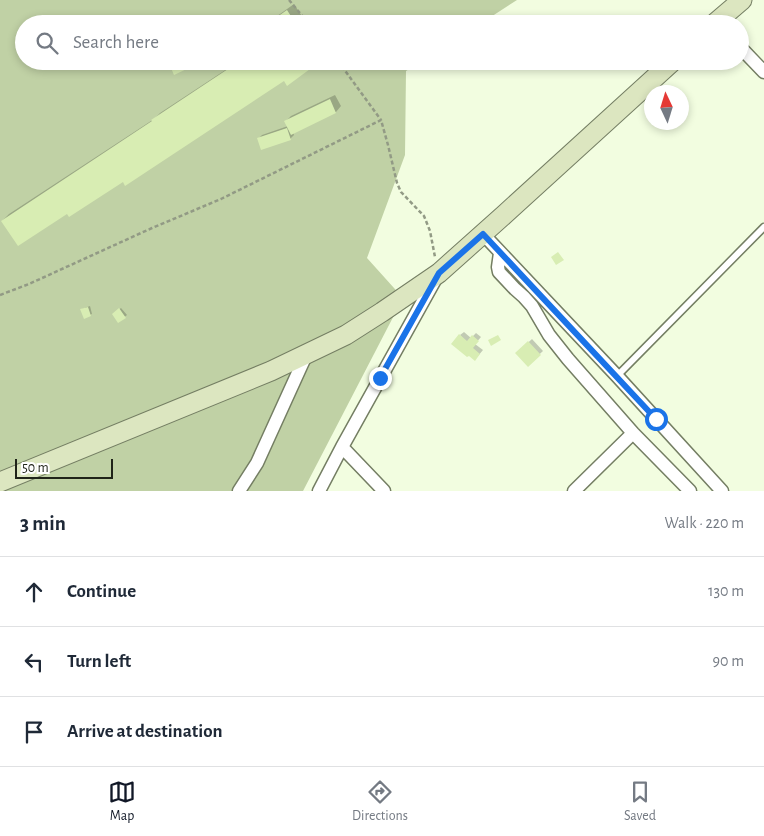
<!DOCTYPE html>
<meta charset="utf-8">
<style>
:root{--surface:#fff;--page:#f6f6f7;--text:#1f2937;--muted:#747a83;--line:#e0e1e3;--accent:#111827}
body{margin:0;font-family:"Alegreya Sans",sans-serif;background:var(--page);color:var(--text)}
.compass{position:absolute;left:644px;top:85px;width:45px;height:45px;border-radius:50%;background:var(--surface);box-shadow:0 2px 8px #0003;rotate:356deg}
.scale{position:absolute;left:15px;bottom:12px;width:98px;box-sizing:border-box;padding-left:5px;border:2px solid #1f2318;border-top:0;font-size:14px;line-height:18px;white-space:nowrap;color:#1f2318;-webkit-text-stroke:4px #fff;paint-order:stroke}
.stop{position:absolute;width:15px;height:15px;margin:-11px;border:4px solid #1a73e8;border-radius:50%;background:#fff}
.stop.end{background:#1a73e8;border-color:#fff;box-shadow:0 1px 5px #0008}
.list{margin:0;padding:0;list-style:none}
h2{display:flex;justify-content:space-between;align-items:center;height:65px;margin:0;padding:0 20px;font-size:21px}
h2 small{font-size:16px;font-weight:400;color:var(--muted)}
.list li{display:grid;grid-template-columns:32px 1fr auto;gap:15px;align-items:center;box-sizing:border-box;height:70px;padding:0 20px;border-top:1px solid var(--line)}
.list b{display:block;font-size:19px;white-space:nowrap}
.list em{font-size:16px;font-style:normal;color:var(--muted)}
.icon{flex:none;width:28px;height:28px;fill:none;stroke:currentColor;stroke-width:2;stroke-linecap:round;stroke-linejoin:round}
.map{position:relative;flex:none;width:764px;height:491px;overflow:hidden}
.search{position:absolute;background:var(--surface);box-shadow:0 2px 8px #0003;left:15px;right:15px;top:15px;height:55px;display:flex;align-items:center;gap:12px;box-sizing:border-box;padding:0 18px;border-radius:28px;color:var(--muted);font-size:19px}
.sheet{height:275px;background:var(--surface)}
nav{display:flex;justify-content:space-around;align-items:center;box-sizing:border-box;height:70px;border-top:1px solid var(--line);background:var(--surface);font-size:14px;color:var(--muted)}
nav a{display:grid;justify-items:center;gap:2px}
nav .on{color:var(--accent)}
.map>svg:first-child{display:block}
</style>
<div class="map">
<svg width="764" height="491" viewBox="0 0 764 491">
<rect width="100%" height="100%" fill="#f2fde0"/>
<path fill="#c0d1a5" d="M0,0H517L480,24H24V61H422L406,71L405,155L367,258L403,298L303,491H0Z"/>
<path fill="#0003" d="M294,4L307,24H266Z
M239,61H316L309,68L284,80L123,180L67,212L2,221L9,214L154,119L160,113Z
M335,95L341,106L336,112L293,132L294,135L290,139L259,138L262,135L288,126L286,121L291,116Z
M90,306L92,314L84,317L82,309Z
M121,308L127,315L119,321L115,313Z
M464,332L471,338L476,333L481,337L475,344L483,350L478,356L460,335Z
M532,339L543,351L528,365L517,353Z"/>
<path fill="#d8edb3" d="M287,10L296,24H267Z
M168,61H201L194,64L195,65L174,75Z
M240,61H305L310,69L287,86L284,81L125,186L123,182L69,217L67,214L18,246L1,221L152,121L151,120Z
M330,99L336,113L291,135L284,121Z
M287,128L291,140L261,150L257,138Z
M558,252L564,260L556,265L551,257Z
M88,307L91,316L84,319L80,309Z
M119,308L126,318L118,323L112,314Z
M459,334L467,341L472,335L479,341L473,348L480,354L475,361L469,356L467,357L451,344Z
M498,335L501,340L491,346L488,340Z
M528,341L541,355L528,367L515,353Z"/>
<g fill="none" stroke-linecap="round" stroke-linejoin="round">
<g stroke="#747e63" stroke-width="9">
<path id="lane" d="M617,376L764,227"/>
</g>
<g stroke="#747e63" stroke-width="15">
<path id="street" d="M740,47L764,72
M483,234L617,376L722,491
M500,253L498,267L499,272L515,289L524,297L532,306L549,335L568,359L633,433L690,491
M342,447L384,491
M239,491L257,463L307,353
M319,491L342,447L436,278
M574,491L633,433"/>
</g>
<g stroke="#747e63" stroke-width="21">
<path id="secondary" d="M714,24L742,0
M0,482L271,371L346,335L382,312L439,273L505,214L673,61"/>
</g>
<path stroke="#929a85" stroke-width="2.5" stroke-dasharray="4 2.5" stroke-linecap="butt" d="M289,0L309,24
M338,61L381,120
M0,295L29,284L152,228L221,199L381,120L388,145L397,183L401,192L424,216L430,231L435,257"/>
<use href="#lane" stroke="#fff" stroke-width="6"/>
<use href="#street" stroke="#fff" stroke-width="12"/>
<use href="#secondary" stroke="#dce6c0" stroke-width="19"/>
</g>
<g fill="none" stroke-linecap="round" stroke-linejoin="round">
<path stroke="#1a73e8" stroke-width="6" d="M380,378L439,273L483,234L656,419"/>
</g>
</svg>
<svg class="compass" viewBox="-18 -18 36 36"><path d="M0-13l5 13h-10z" fill="#e53935"/><path d="M0 13l5-13h-10z" fill="#747a83"/></svg>
<div class="scale">50 m</div>
<div class="stop" style="left:656px;top:419px"></div>
<div class="stop end" style="left:380px;top:378px"></div>
<div class="search"><svg class="icon" aria-label="search" viewBox="0 0 24 24"><circle cx="10" cy="10" r="6"/><path d="M15 15l6 6"/></svg>Search here</div>
</div>
<section class="sheet">
<h2>3 min<small>Walk · 220 m</small></h2>
<ul class="list">
<li><svg class="icon" aria-label="ahead" viewBox="0 0 24 24"><path d="M12 20V5M6 11l6-6 6 6"/></svg><div><b>Continue</b></div><em>130 m</em></li>
<li><svg class="icon" aria-label="left" viewBox="0 0 24 24"><path d="M17 20v-9H6M10 6l-5 5 5 5"/></svg><div><b>Turn left</b></div><em>90 m</em></li>
<li><svg class="icon" aria-label="arrive" viewBox="0 0 24 24"><path d="M6 21V4h12l-3 4 3 4H6"/></svg><div><b>Arrive at destination</b></div></li>
</ul>
</section>
<nav>
<a class="on"><svg class="icon" aria-label="map" viewBox="0 0 24 24"><path d="M3 6l6-2 6 2 6-2v14l-6 2-6-2-6 2zM9 4v14M15 6v14"/></svg>Map</a>
<a><svg class="icon" aria-label="directions" viewBox="0 0 24 24"><path d="M12 3l9 9-9 9-9-9zM9 14v-3h6M13 9l2 2-2 2"/></svg>Directions</a>
<a><svg class="icon" aria-label="saved" viewBox="0 0 24 24"><path d="M7 4h10v16l-5-4-5 4z"/></svg>Saved</a>
</nav>
